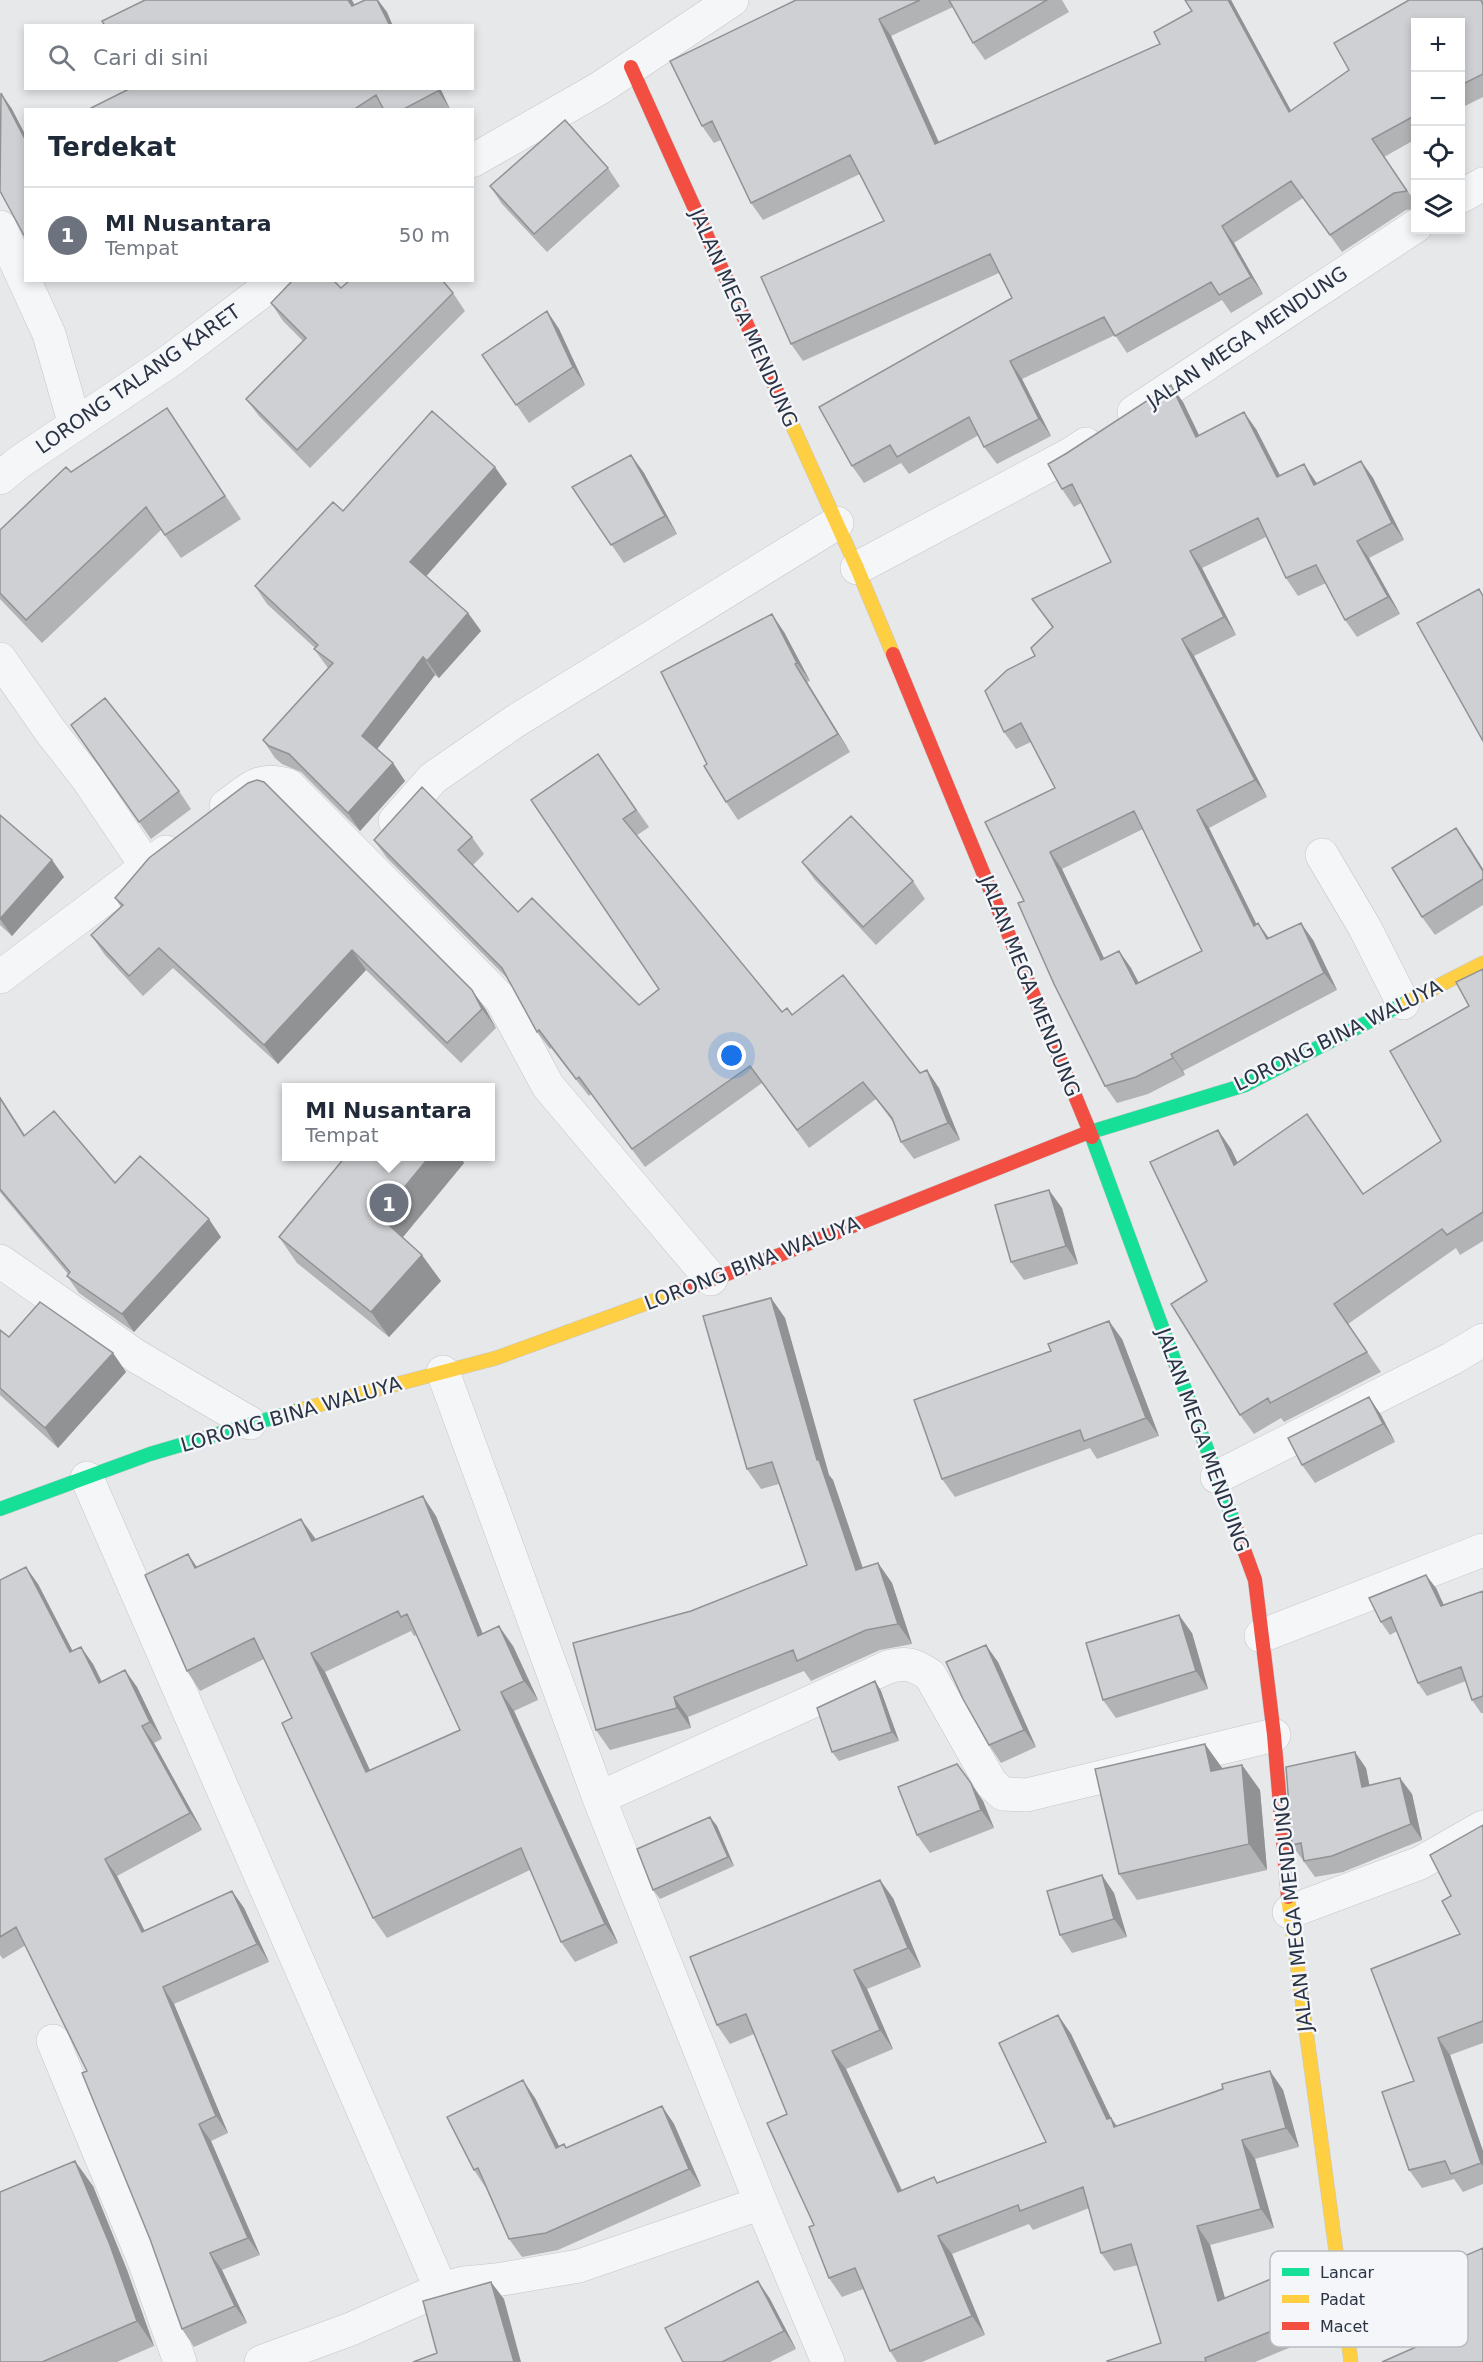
<!DOCTYPE html>
<html lang="id">
<meta charset="utf-8">
<style>
:root{--surface:#fff;--page:#f2f2f3;--text:#1f2937;--muted:#747a83;--line:#e0e1e3;--accent:#6c737f}
body{margin:0;font-family:"DejaVu Sans",sans-serif;background:var(--page);color:var(--text)}
.controls{position:absolute;right:18px;top:18px;display:grid;overflow:hidden;border-radius:0px;box-shadow:0 3px 9px #0003}
.controls button{width:54px;height:54px;display:grid;place-items:center;padding:0;border:0;border-bottom:2px solid var(--line);background:var(--surface);color:var(--text);font:30px sans-serif}
.you{position:absolute;left:732px;top:1056px;width:21px;height:21px;margin:-15px;border:4px solid #fff;border-radius:50%;background:#1a73e8;box-shadow:0 0 0 9px #1a73e833}
.badge{display:grid;place-items:center;width:39px;height:39px;border-radius:50%;background:var(--accent);color:#fff;font-size:20px;font-weight:700}
.pin{position:absolute;translate:-50% -50%;border:3px solid #fff;box-shadow:0 2px 6px #0006}
.popup{position:absolute;left:282px;top:1083px;width:213px;height:78px;box-sizing:border-box;display:grid;place-content:center;border-radius:0px;background:var(--surface);filter:drop-shadow(0 2px 4px #0005);font-size:20px;white-space:nowrap;color:var(--muted)}
.popup b{font-size:22px;color:var(--text)}
.popup::after{content:'';position:absolute;left:50%;top:100%;margin-left:-12px;border:12px solid transparent;border-top-color:var(--surface)}
.list{margin:0;padding:0;list-style:none}
h2{display:flex;justify-content:space-between;align-items:center;height:78px;margin:0;padding:0 24px;font-size:26px}
h2 small{font-size:20px;font-weight:400;color:var(--muted)}
.list li{display:grid;grid-template-columns:39px 1fr auto;gap:18px;align-items:center;box-sizing:border-box;height:96px;padding:0 24px;border-top:2px solid var(--line)}
.list b{display:block;font-size:22px;white-space:nowrap}
.list p{margin:0;font-size:20px;white-space:nowrap;color:var(--muted)}
.list em{font-size:20px;font-style:normal;color:var(--muted)}
.icon{flex:none;width:33px;height:33px;fill:none;stroke:currentColor;stroke-width:2;stroke-linecap:round;stroke-linejoin:round}
.map{position:relative;flex:none;width:1483px;height:2362px;overflow:hidden}
.search{position:absolute;background:var(--surface);box-shadow:0 3px 9px #0003;left:24px;top:24px;width:450px;height:66px;display:flex;align-items:center;gap:15px;box-sizing:border-box;padding:0 21px;border-radius:0px;color:var(--muted);font-size:22px}
.panel{position:absolute;background:var(--surface);box-shadow:0 3px 9px #0003;left:24px;top:108px;width:450px;height:174px;border-radius:0px}
.map>svg:first-child{display:block}
</style>
<div class="map">
<svg width="1483" height="2362" viewBox="0 0 1483 2362">
<rect width="100%" height="100%" fill="#e6e8ea"/>
<g fill="none" stroke-linecap="round" stroke-linejoin="round">
<g stroke="#c4c6c8" stroke-width="34">
<path id="street" d="M472,161L600,88L732,0
M1460,197L1483,184
M0,227L49,334L75,425
M1134,412L1416,226
M0,478L18,463L171,360L277,280
M857,568L1069,455L1086,444
M0,659L51,732L87,778L147,867
M226,806C250,789 258,776 288,785L501,999L548,1086L711,1279
M395,821L433,778L514,722L837,523
M1322,855L1365,928L1403,1003
M0,977L166,852
M0,1261L136,1356L250,1423
M443,1372L599,1798L761,2203L828,2362
M1217,1477L1451,1359L1483,1340
M87,1478L441,2289
M1261,1636L1483,1550
M599,1798L888,1667C906,1662 913,1664 930,1675L991,1783L1003,1794L1027,1795L1274,1735
M1289,1912L1420,1863L1483,1827
M53,2041L145,2263L180,2362
M261,2362L351,2329L441,2289L464,2283L496,2280L579,2266L761,2203"/>
</g>
<g stroke="#c4c6c8" stroke-width="15">
<path id="fast" d="M1084,1134L1245,1085L1407,1002
M1092,1137L1236,1528
M0,1509L150,1454L299,1410"/>
</g>
<g stroke="#c4c6c8" stroke-width="15">
<path id="slow" d="M785,409L857,568L893,654
M1407,1002L1483,963
M299,1410L496,1358L680,1291
M1288,1897L1351,2362"/>
</g>
<g stroke="#c4c6c8" stroke-width="15">
<path id="jam" d="M631,67L785,409
M893,654L1092,1137
M680,1291L782,1254L1084,1134
M1236,1528L1255,1580L1274,1735L1288,1897"/>
</g>
<use href="#street" stroke="#f5f6f7" stroke-width="33"/>
<use href="#fast" stroke="#16e098" stroke-width="14"/>
<use href="#slow" stroke="#ffcf43" stroke-width="14"/>
<use href="#jam" stroke="#f24e42" stroke-width="14"/>
</g>
<path fill="#b1b3b5" fill-rule="evenodd" d="M796,0H1062L1069,12L985,60L973,43L953,7L891,36L939,142L1160,44L1154,32L1192,11L1185,0H1231L1291,111L1349,70L1334,43L1409,0H1483V97L1461,108V22H1416V139L1384,157L1416,203V209L1406,210L1342,252L1303,198L1234,243L1263,294L1231,313L1222,300L1127,353L1115,335L1022,379L1051,436L997,464L984,447L979,435L909,474L901,463L864,483L852,466L819,407L1012,298L999,273L803,361L791,344L761,277L884,221L860,174L763,220L751,203L721,140L714,143L702,126L670,61Z
M131,88H440L450,109L448,110H91Z
M608,168L620,186L547,252L502,204L490,186Z
M341,288L453,293L465,311L310,468L259,416L246,399L303,341L283,321L271,303Z
M547,311L559,329L585,385L529,423L482,355Z
M1183,402L1199,435L1256,429L1280,475L1316,482L1317,484L1361,461L1373,478L1404,540L1369,558L1400,614L1357,637L1345,620L1326,583L1298,596L1286,578L1266,537L1202,568L1236,635L1194,656L1267,797L1209,828L1256,924L1258,923L1269,938L1313,940L1337,990L1183,1071L1185,1075L1148,1094L1117,1103L1105,1086L1024,901L1055,788L1031,742L1016,749L1004,732L1035,656L1052,627L1032,599L1111,562L1081,503L1074,507L1062,489ZM1143,829L1202,951L1139,983L1131,968L1119,951L1104,959L1062,869Z
M167,408L241,519L181,558L161,530L42,643L0,599V530L71,472Z
M631,455L644,473L677,534L624,563L572,487Z
M507,484L426,576L468,613L481,631L439,678L435,675L377,749L393,763L405,781L360,831L301,772L282,764L275,758L263,740L328,668L314,649L315,648L267,604L255,586L343,511Z
M784,632L810,681L807,682L850,752L738,820L726,802L707,764Z
M71,725L179,791L191,809L151,839Z
M598,754L649,827L636,836L782,1012L792,1015L920,1073L939,1088L960,1140L914,1159L901,1142L893,1122L876,1099L809,1148L762,1083L645,1167L591,1094L589,1096L551,1048L550,1049L537,1032L509,980L387,858L374,840L472,837L484,854L473,865L518,912L639,1005L659,989Z
M0,815L52,860L64,877L12,936L0,925Z
M1469,846L1483,869V905L1435,935L1422,917Z
M149,858L472,990L486,1010L496,1028L461,1063L366,970L278,1064L173,968L143,996L105,955L91,935L121,907L115,898Z
M802,862L913,881L925,899L876,945L815,880Z
M1483,969V1241L1460,1255L1456,1248L1348,1324L1381,1372L1284,1422L1281,1418L1254,1434L1240,1415L1207,1281L1218,1130L1231,1149L1237,1162L1363,1194L1441,1141L1469,1006Z
M0,1097L25,1136L115,1183L221,1237L134,1332L79,1293L67,1276L68,1274L0,1192Z
M346,1156H460L464,1163L403,1237L441,1281L389,1337L297,1263L279,1237Z
M1062,1208L1078,1264L1024,1280L1011,1262Z
M771,1298L785,1318L829,1475L833,1480L863,1568L878,1563L892,1583L912,1644L880,1650L811,1681L804,1671L688,1717L691,1728L610,1750L596,1730L691,1611L807,1565L779,1484L761,1489L747,1469Z
M0,1330L9,1337L113,1353L126,1372L58,1448L0,1395Z
M1122,1339L1159,1436L1097,1459L1090,1448L955,1497L942,1479Z
M1369,1397L1381,1415L1395,1442L1315,1483L1302,1465Z
M436,1516L483,1634L513,1646L538,1700L514,1711L618,1943L575,1962L561,1942L530,1870L387,1938L373,1918L292,1718L264,1659L200,1691L187,1671L197,1567L315,1539ZM411,1631L414,1636L417,1635L460,1730L370,1771L325,1672Z
M0,1580L38,1584L72,1651L93,1664L101,1682L137,1687L162,1739L154,1743L202,1830L117,1876L144,1931L232,1891L244,1908L269,1962L174,2004L228,2133L211,2141L260,2255L222,2270L247,2323L194,2347L182,2329L150,2239L87,2071L26,1945L3,1959L0,1955Z
M1436,1588L1444,1605L1483,1591V1713H1481L1472,1700L1466,1681L1427,1696L1418,1683L1397,1631L1390,1635L1381,1622Z
M1192,1633L1208,1689L1116,1718L1103,1700Z
M998,1662L1036,1747L1001,1763L989,1745Z
M875,1681L881,1691L899,1741L839,1761L832,1752Z
M1242,1765L1260,1790L1267,1870L1137,1900L1119,1874L1222,1769Z
M1366,1768L1369,1785L1412,1794L1422,1840L1343,1872L1315,1877L1292,1845Z
M983,1801L994,1828L930,1853L917,1835Z
M710,1817L717,1826L734,1866L660,1899L653,1890Z
M1483,1825V2043L1450,2055L1483,2151V2184L1463,2192L1454,2179L1422,2188L1409,2170L1414,2081L1460,1934Z
M1114,1893L1127,1937L1072,1953L1060,1935Z
M893,1898L921,1967L867,1989L893,2049L846,2069L902,2190L938,2183L1046,2142L1058,2015L1071,2034L1111,2118L1117,2126L1270,2071L1283,2090L1299,2147L1255,2159L1274,2228L1210,2245L1225,2298L1276,2277L1290,2296L1308,2340L1255,2362H1108L1161,2343L1138,2265L1114,2271L1101,2253L1089,2208L1033,2230L1029,2224L952,2254L985,2335L922,2362H897L890,2351L863,2289L842,2297L829,2278L814,2225L787,2114L754,2034L730,2044L717,2025Z
M535,2098L559,2147L566,2148L662,2106L674,2124L701,2186L558,2250L522,2257L509,2239L486,2188L474,2170Z
M93,2186L127,2270L154,2346L117,2362H0Z
M758,2281L770,2299L796,2349L770,2362H683Z"/>
<path fill="#909294" d="M348,0H352L364,23L352,6Z
M377,0H378L387,12L393,26H390Z
M1228,0H1231L1301,129L1289,112Z
M879,19L891,36L947,161L935,144Z
M437,88H440L450,109L438,91Z
M1,93L12,109L26,136V141Z
M1222,226L1234,243L1263,294L1251,277Z
M547,311L559,329L585,385L573,367Z
M1010,361L1022,379L1051,436L1039,419Z
M1171,385L1183,402L1208,454L1196,437Z
M1244,412L1256,429L1289,494L1277,477Z
M631,455L644,473L677,534L665,516Z
M1361,461L1373,478L1404,540L1392,523Z
M1304,464L1316,482L1326,503L1314,485Z
M495,467L507,484L423,580L410,562Z
M1357,541L1369,558L1400,614L1388,597Z
M1190,551L1202,568L1236,635L1224,617Z
M468,613L481,631L439,678L427,661Z
M772,614L784,632L810,681L797,663Z
M1182,639L1194,656L1267,797L1255,780Z
M423,657L435,675L374,753L362,736Z
M795,664L807,682L850,752L838,734Z
M393,763L405,781L360,831L348,813Z
M1197,810L1209,828L1266,943L1254,926Z
M1456,828L1483,869V871Z
M1050,852L1062,869L1113,977L1101,960Z
M52,860L64,877L12,936L0,919Z
M1258,923L1270,940L1267,939Z
M1301,923L1313,940L1337,990L1324,973Z
M352,950L366,970L278,1064L264,1045Z
M1119,951L1131,968L1148,1001L1136,984Z
M472,990L486,1010L496,1028L482,1009Z
M1171,1054L1183,1071L1185,1075L1173,1058Z
M927,1070L939,1088L960,1140L948,1123Z
M0,1097L37,1154L24,1136L0,1098Z
M1218,1130L1231,1149L1248,1184L1234,1165Z
M430,1156H460L464,1163L398,1243L380,1217Z
M1049,1190L1062,1208L1078,1264L1066,1246Z
M209,1219L221,1237L134,1332L122,1314Z
M422,1255L441,1281L389,1337L371,1312Z
M771,1298L785,1318L829,1475L833,1480L870,1590L856,1570L817,1460Z
M1109,1321L1122,1339L1159,1436L1146,1418Z
M113,1353L126,1372L58,1448L45,1428Z
M1369,1397L1381,1415L1395,1442L1383,1424Z
M423,1496L436,1516L491,1655L478,1636Z
M301,1519L315,1538L325,1560L312,1541Z
M188,1554L201,1573L195,1568Z
M878,1563L892,1583L912,1644L898,1624Z
M26,1567L38,1584L82,1669L70,1652Z
M1426,1575L1436,1588L1450,1619L1441,1606Z
M1179,1615L1192,1633L1208,1689L1196,1671Z
M499,1626L513,1646L538,1700L524,1681Z
M986,1645L998,1662L1036,1747L1024,1730Z
M81,1647L93,1664L111,1700L99,1683Z
M311,1653L325,1672L380,1792L366,1772Z
M125,1670L137,1687L162,1739L150,1722Z
M875,1681L881,1691L899,1741L892,1732Z
M501,1692L514,1711L618,1943L605,1924Z
M674,1697L688,1717L691,1728L677,1708Z
M142,1726L154,1743L202,1830L190,1813Z
M1205,1744L1223,1769L1211,1771Z
M1355,1752L1366,1768L1373,1803L1362,1787Z
M1242,1765L1260,1790L1267,1870L1249,1844Z
M1400,1778L1412,1794L1422,1840L1411,1824Z
M971,1783L983,1801L994,1828L981,1810Z
M710,1817L717,1826L734,1866L728,1857Z
M105,1859L117,1876L154,1949L142,1932Z
M1102,1875L1114,1893L1127,1937L1114,1919Z
M880,1880L893,1898L921,1967L908,1948Z
M232,1891L244,1908L269,1962L257,1944Z
M854,1970L867,1989L893,2049L880,2030Z
M163,1987L174,2004L228,2133L216,2116Z
M1058,2015L1071,2034L1111,2118L1124,2137L1107,2119Z
M1438,2038L1450,2055L1483,2151V2166L1481,2163Z
M832,2051L846,2069L911,2211L898,2192Z
M1270,2071L1283,2090L1299,2147L1286,2128Z
M523,2080L535,2098L569,2166L556,2148Z
M662,2106L674,2124L701,2186L689,2169Z
M199,2124L211,2141L260,2255L248,2238Z
M1242,2140L1255,2159L1274,2228L1261,2209Z
M75,2161L93,2186L127,2270L154,2346L137,2321Z
M1197,2226L1210,2245L1231,2320L1218,2301Z
M938,2236L952,2254L985,2335L972,2316Z
M210,2253L222,2270L247,2323L235,2306Z
M1276,2277L1290,2296L1308,2340L1294,2322Z
M758,2281L770,2299L796,2349L784,2331Z
M491,2282L504,2299L521,2362H514Z"/>
<path fill="#ced0d3" stroke="#909294" stroke-width="1.5" fill-rule="evenodd" d="M145,0H348L352,6L365,0H377L390,26H105L102,21Z
M796,0H920L879,19L935,144L1160,44L1154,32L1192,11L1185,0H1228L1289,112L1349,70L1334,43L1409,0H1481L1483,5V74L1461,85V22H1416V115L1372,139L1407,191L1394,193L1330,235L1291,181L1222,226L1251,277L1219,295L1211,282L1115,336L1104,317L1010,361L1039,419L984,447L969,417L897,457L890,445L852,466L819,407L1012,298L990,254L791,344L761,277L884,221L850,155L751,203L712,121L702,126L670,61Z
M949,0H1047L973,43Z
M131,88H437L438,91L402,110H384L376,95L353,110H91V108Z
M1,93L26,141V239L0,191Z
M565,120L608,168L534,234L490,186Z
M293,280H333L341,288L350,280H442L453,293L297,450L246,399L306,338L271,303Z
M547,311L573,367L516,405L482,355Z
M1171,385L1196,437L1244,412L1277,477L1304,464L1314,485L1361,461L1392,523L1357,541L1388,597L1345,620L1316,565L1286,578L1258,518L1190,551L1224,617L1182,639L1255,780L1197,810L1254,926L1258,923L1267,939L1301,923L1324,973L1171,1054L1173,1058L1136,1077L1105,1086L1054,984L1018,903L1024,901L985,822L1055,788L1021,723L1004,732L985,691L1007,670L1035,656L1031,648L1053,627L1032,599L1111,562L1072,484L1062,489L1048,464L1067,453ZM1134,811L1202,951L1136,984L1119,951L1101,960L1050,852Z
M167,408L225,496L165,535L146,507L26,620L0,593V530L66,467L71,472Z
M432,411L495,467L410,562L468,613L427,661L423,657L362,736L393,763L348,813L289,754L269,746L263,740L333,663L314,649L318,645L255,586L333,502L343,511Z
M631,455L665,516L611,545L572,487Z
M1479,589L1483,596V741L1417,623Z
M772,614L797,663L795,664L838,734L726,802L704,766L707,764L661,672Z
M105,698L179,791L139,822L71,725Z
M598,754L636,810L623,819L782,1012L787,1008L792,1015L843,975L920,1073L927,1070L948,1123L901,1142L892,1118L863,1082L797,1130L750,1066L632,1149L579,1077L576,1079L539,1030L537,1032L502,968L374,840L422,787L472,837L458,850L518,912L532,898L639,1005L659,989L531,800Z
M257,780L264,782L472,990L482,1009L447,1043L352,950L264,1045L159,948L129,976L91,935L123,905L115,898L149,858L248,783Z
M0,815L52,860L0,919Z
M851,816L913,881L863,927L802,862Z
M1456,828L1483,871V879L1422,917L1392,868Z
M1483,969V1212L1447,1235L1442,1229L1334,1304L1367,1352L1270,1403L1268,1398L1240,1415L1171,1304L1207,1281L1150,1162L1218,1130L1234,1165L1307,1114L1363,1194L1441,1141L1390,1051L1469,1006L1456,982Z
M0,1098L24,1136L54,1111L115,1183L140,1156L209,1219L122,1314L67,1276L70,1272L0,1189Z
M346,1156H430L380,1217L422,1255L371,1312L279,1237Z
M1049,1190L1066,1246L1011,1262L995,1205Z
M771,1298L817,1460H819L856,1570L878,1563L898,1624L866,1630L797,1661L793,1650L674,1697L677,1708L596,1730L573,1643L691,1611L807,1565L772,1462L747,1469L703,1316Z
M40,1302L113,1353L45,1428L0,1388V1330L9,1337Z
M1109,1321L1146,1418L1084,1441L1080,1430L942,1479L914,1400L1051,1351L1048,1344Z
M1369,1397L1383,1424L1302,1465L1288,1438Z
M423,1496L478,1636L499,1626L524,1681L501,1692L605,1924L561,1942L521,1848L373,1918L282,1723L292,1718L254,1638L187,1671L145,1575L188,1554L195,1568L301,1519L312,1541ZM398,1611L401,1617L407,1614L460,1730L366,1772L311,1653Z
M26,1567L70,1652L81,1647L99,1683L125,1670L150,1722L142,1726L190,1813L105,1859L142,1932L232,1891L257,1944L163,1987L216,2116L199,2124L248,2238L210,2253L235,2306L182,2329L150,2239L82,2073L87,2071L16,1927L0,1937V1580Z
M1426,1575L1441,1606L1483,1591V1696L1472,1700L1461,1667L1418,1683L1391,1617L1381,1622L1369,1598Z
M1179,1615L1196,1671L1103,1700L1086,1643Z
M986,1645L1024,1730L989,1745L963,1699L946,1662Z
M875,1681L892,1732L832,1752L817,1708Z
M1205,1744L1211,1771L1242,1765L1249,1844L1119,1874L1095,1769Z
M1355,1752L1362,1787L1400,1778L1411,1824L1332,1856L1304,1861L1301,1843L1292,1845L1286,1767Z
M957,1764L971,1783L981,1810L917,1835L898,1787Z
M710,1817L728,1857L653,1890L637,1849Z
M1483,1825V2021L1438,2038L1481,2163L1451,2174L1445,2161L1409,2170L1382,2092L1414,2081L1371,1969L1460,1934L1442,1901L1451,1896L1430,1855Z
M1102,1875L1114,1919L1060,1935L1047,1891Z
M880,1880L908,1948L854,1970L880,2030L832,2051L898,2192L934,2177L937,2183L1046,2142L999,2043L1058,2015L1107,2119L1111,2118L1114,2127L1223,2089L1222,2084L1270,2071L1286,2128L1242,2140L1261,2209L1197,2226L1218,2301L1276,2277L1294,2322L1205,2358L1206,2362H1108L1107,2361L1161,2343L1131,2244L1101,2253L1083,2187L1020,2211L1018,2205L938,2236L972,2316L890,2351L855,2268L829,2278L809,2227L814,2225L767,2123L787,2114L746,2014L717,2025L690,1957Z
M523,2080L556,2148L564,2144L566,2148L662,2106L689,2169L546,2233L509,2239L478,2168L474,2170L447,2117Z
M75,2161L110,2245L137,2321L42,2362H0V2192Z
M1483,2248V2362H1382L1434,2339L1409,2280Z
M758,2281L784,2331L722,2362H683L665,2328Z
M491,2282L514,2362H413L437,2353L423,2301Z"/>
<g text-anchor="middle" stroke-width="5" stroke-linejoin="round" paint-order="stroke">
<g font-size="20" fill="#2b3445" stroke="#f4f6f9">
<text transform="translate(744 318) rotate(66)" y="7">JALAN MEGA MENDUNG</text>
<text transform="translate(1247 337) rotate(-34)" y="7">JALAN MEGA MENDUNG</text>
<text transform="translate(138 379) rotate(-35)" y="7">LORONG TALANG KARET</text>
<text transform="translate(1030 986) rotate(68)" y="7">JALAN MEGA MENDUNG</text>
<text transform="translate(1338 1035) rotate(-26)" y="7">LORONG BINA WALUYA</text>
<text transform="translate(752 1263) rotate(-21)" y="7">LORONG BINA WALUYA</text>
<text transform="translate(291 1414) rotate(-16)" y="7">LORONG BINA WALUYA</text>
<text transform="translate(1203 1440) rotate(70)" y="7">JALAN MEGA MENDUNG</text>
<text transform="translate(1293 1914) rotate(-96)" y="7">JALAN MEGA MENDUNG</text>
</g>
</g>
<rect x="1270" y="2251" width="198" height="96" rx="9" fill="#f4f6f9" stroke="#b8bcc3" stroke-width="1.5"/>
<rect x="1282" y="2268" width="27" height="8" fill="#16e098"/>
<rect x="1282" y="2295" width="27" height="8" fill="#ffcf43"/>
<rect x="1282" y="2322" width="27" height="8" fill="#f24e42"/>
<g font-size="16" fill="#2b3445">
<text x="1320" y="2278">Lancar</text>
<text x="1320" y="2305">Padat</text>
<text x="1320" y="2332">Macet</text>
</g>
</svg>
<div class="controls">
<button>+</button>
<button>−</button>
<button><svg class="icon" aria-label="locate" viewBox="0 0 24 24"><circle cx="12" cy="12" r="6"/><path d="M12 2v4M12 18v4M2 12h4M18 12h4"/></svg></button>
<button><svg class="icon" aria-label="layers" viewBox="0 0 24 24"><path d="M12 4l9 5-9 5-9-5zM3 14l9 5 9-5"/></svg></button>
</div>
<div class="you"></div>
<div class="pin badge" style="left:389px;top:1203px">1</div>
<div class="popup"><b>MI Nusantara</b>Tempat</div>
<div class="search"><svg class="icon" aria-label="search" viewBox="0 0 24 24"><circle cx="10" cy="10" r="6"/><path d="M15 15l6 6"/></svg>Cari di sini</div>
<section class="panel">
<h2>Terdekat<small></small></h2>
<ul class="list">
<li><span class="badge">1</span><div><b>MI Nusantara</b><p>Tempat</p></div><em>50 m</em></li>
</ul>
</section>
</div>
